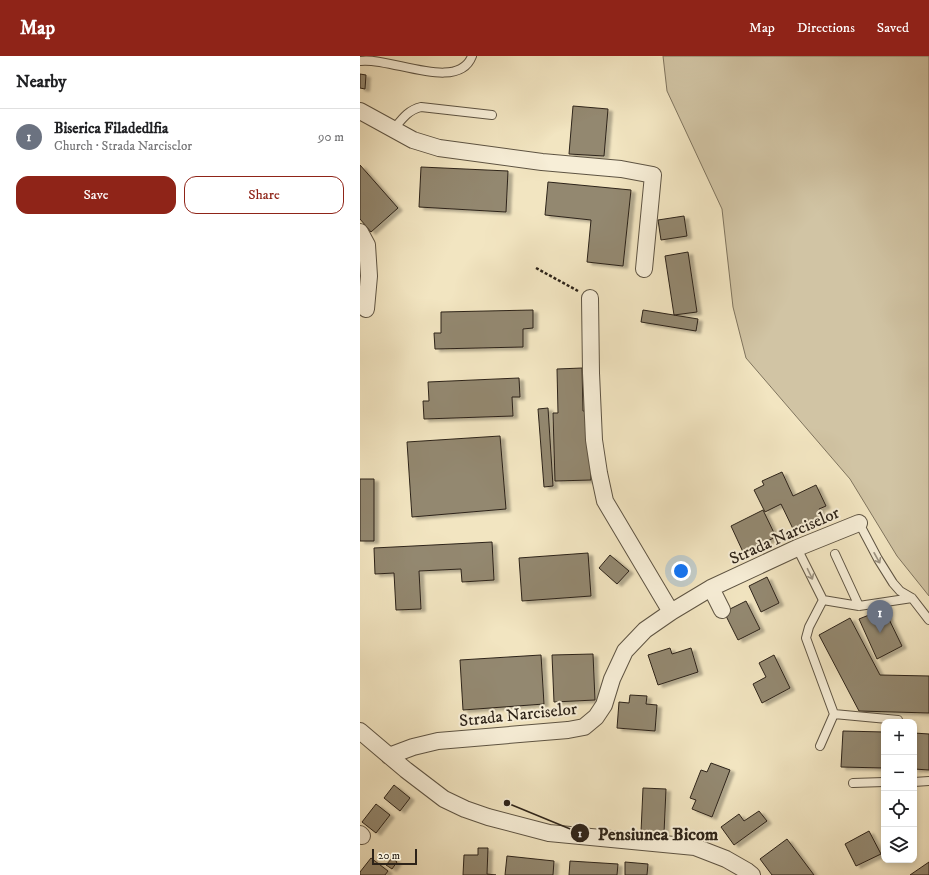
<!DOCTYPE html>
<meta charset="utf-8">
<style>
:root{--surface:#fff;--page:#f6f6f6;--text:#202124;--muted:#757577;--line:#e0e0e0;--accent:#8f2418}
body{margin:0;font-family:"IM FELL DW Pica",serif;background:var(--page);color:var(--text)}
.controls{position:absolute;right:12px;bottom:12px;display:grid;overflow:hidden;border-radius:8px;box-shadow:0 2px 6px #0003}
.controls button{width:36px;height:36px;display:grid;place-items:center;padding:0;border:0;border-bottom:1px solid var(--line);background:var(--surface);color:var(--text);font:20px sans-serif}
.scale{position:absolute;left:12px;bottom:10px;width:45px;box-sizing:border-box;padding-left:4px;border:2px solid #2d2319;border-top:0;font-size:11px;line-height:14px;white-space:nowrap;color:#2d2319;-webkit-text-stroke:3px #f7eed7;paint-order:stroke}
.you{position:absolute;left:321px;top:515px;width:14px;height:14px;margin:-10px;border:3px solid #fff;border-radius:50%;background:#1a73e8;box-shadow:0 0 0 6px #1a73e833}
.badge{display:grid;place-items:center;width:26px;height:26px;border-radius:50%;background:var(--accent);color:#fff;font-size:13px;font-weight:700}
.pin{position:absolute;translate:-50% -33px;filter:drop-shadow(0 1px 2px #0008)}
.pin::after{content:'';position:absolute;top:21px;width:14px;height:12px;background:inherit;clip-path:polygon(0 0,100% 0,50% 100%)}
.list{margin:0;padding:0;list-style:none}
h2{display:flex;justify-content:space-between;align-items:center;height:52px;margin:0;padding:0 16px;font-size:17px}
h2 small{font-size:13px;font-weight:400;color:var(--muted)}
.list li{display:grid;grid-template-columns:26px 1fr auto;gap:12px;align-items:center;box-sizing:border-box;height:56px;padding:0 16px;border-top:1px solid var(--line)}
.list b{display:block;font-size:15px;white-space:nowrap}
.list p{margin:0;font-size:13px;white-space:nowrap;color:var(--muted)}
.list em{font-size:13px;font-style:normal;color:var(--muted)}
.actions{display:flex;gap:8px;padding:12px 16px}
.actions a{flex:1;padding:9px 0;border:1px solid var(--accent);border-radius:12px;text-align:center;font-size:14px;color:var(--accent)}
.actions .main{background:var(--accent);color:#fff}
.icon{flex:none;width:22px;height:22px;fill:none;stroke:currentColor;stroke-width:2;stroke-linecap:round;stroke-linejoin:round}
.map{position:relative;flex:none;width:569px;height:819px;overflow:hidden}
header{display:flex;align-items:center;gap:24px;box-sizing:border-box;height:56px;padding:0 20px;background:var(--accent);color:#fff}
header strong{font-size:19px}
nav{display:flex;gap:22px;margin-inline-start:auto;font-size:14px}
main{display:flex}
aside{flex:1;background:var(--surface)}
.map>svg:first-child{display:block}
</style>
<header>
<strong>Map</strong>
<nav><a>Map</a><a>Directions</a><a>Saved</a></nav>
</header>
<main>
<aside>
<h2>Nearby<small></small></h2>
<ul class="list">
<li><span class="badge" style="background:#6b7280">1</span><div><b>Biserica Filadedlfia</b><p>Church · Strada Narciselor</p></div><em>90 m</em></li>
</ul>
<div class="actions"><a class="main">Save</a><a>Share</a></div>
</aside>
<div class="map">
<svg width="569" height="819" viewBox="0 0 569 819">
<defs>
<filter id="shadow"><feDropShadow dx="4.5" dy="2.5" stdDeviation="1" flood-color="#0004"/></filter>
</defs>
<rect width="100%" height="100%" fill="#f2e5c1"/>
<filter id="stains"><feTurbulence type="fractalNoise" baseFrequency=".005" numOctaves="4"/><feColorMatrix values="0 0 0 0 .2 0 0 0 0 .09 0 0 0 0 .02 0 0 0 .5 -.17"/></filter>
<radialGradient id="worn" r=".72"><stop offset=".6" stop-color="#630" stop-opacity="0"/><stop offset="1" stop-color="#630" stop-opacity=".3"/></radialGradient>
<path fill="#d1c4a4" stroke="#7f745e" d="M303,0H569V540L537,500L490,423L386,302L373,251L362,153L307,35Z"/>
<path fill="#938870" stroke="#2d2319" filter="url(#shadow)" d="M0,18L6,19L5,33L0,32Z
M213,50L248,53L244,100L209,98Z
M0,109L38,152L11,176L0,163Z
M61,111L148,115L146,156L59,151Z
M188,126L271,134L263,210L227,206L231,164L185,159Z
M324,160L327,180L301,184L298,164Z
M328,196L337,256L314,259L305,200Z
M173,254V272L163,273V291L75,293L74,277H81V256Z
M283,254L338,263L336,275L281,266Z
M222,312L223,355H229L231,424L195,425L193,357H198L197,313Z
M159,322L160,341H152L153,360L64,363L63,345H69L68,326Z
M188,352L193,430L184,431L178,353Z
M140,380L146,453L52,461L47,386Z
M422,416L433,440L456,429L466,450L459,453L463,461L434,475L421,448L405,456L394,434L404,429L402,425Z
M0,423H14V485H0Z
M403,454L416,481L383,496L371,470Z
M132,486L134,524L102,526L101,513L59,515L61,553L36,554L34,517L15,518L14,492Z
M228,497L231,540L162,545L159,502Z
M250,499L269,515L257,528L239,512Z
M407,521L419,547L401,556L389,530Z
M386,545L400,573L378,584L364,556Z
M524,553L542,590L517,603L499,563Z
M490,562L520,619L569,620V657L499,655L459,579Z
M310,592L312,598L331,592L338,616L298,629L288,599Z
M233,598L235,644L194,646L192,599Z
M181,599L184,648L103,654L100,604Z
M414,599L430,632L402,647L393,628L406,621L399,607Z
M270,639L287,640L286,648L297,649L295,675L257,672L259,646L269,647Z
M483,675L524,676V712L481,711Z
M554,677L569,678V714L554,713Z
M351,707L370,714L352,761L332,753L336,744L330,742L341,714L347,716Z
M34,729L50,742L40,755L24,742Z
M283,732L306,733L304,777L281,776Z
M16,748L30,759L16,777L2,766Z
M399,755L407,765L374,789L361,771L379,758L384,765Z
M509,775L521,798L496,810L485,788Z
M427,783L454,819H412L400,803Z
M118,792H128L127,818L136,819H103L104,799H118Z
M147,800L194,805L193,819H145Z
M11,802L28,815L25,819H0V816Z
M32,802L37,806L32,813L26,809Z
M210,805L258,808L257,819H209Z
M265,806L288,808L287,819H265Z
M569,806V819H550Z"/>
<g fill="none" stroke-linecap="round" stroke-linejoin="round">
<g stroke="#5e5443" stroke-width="10">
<path id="lane" d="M0,5C29,0 98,37 112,0
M33,74C42,63 48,54 61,51L132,59
M499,467L518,503L533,527L540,535L552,542L569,564
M437,492L463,544
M475,498L499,550
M463,544L499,550L552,542
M474,658L538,664
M460,690L474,658L446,582L449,571L463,544
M554,726L569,725
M493,727L524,726"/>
</g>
<g stroke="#5e5443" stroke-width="18">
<path id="street" d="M0,55L53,84L79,92L182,106L261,113L293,119L284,213
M0,176L7,189L9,220L6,253
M230,242L231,317L234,384L239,417L245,445L311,556
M351,532L362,554
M0,675L46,714L84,743L105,753L128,761L189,777L335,791L366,803L387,815L392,819
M29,700L53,691L78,685L208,674L224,671L236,661L244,649L252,623L265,595L285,574L311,556L351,532L437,492L499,467
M0,778L2,780"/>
</g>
<path stroke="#2d2319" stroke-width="2.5" stroke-dasharray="3 2" stroke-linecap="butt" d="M176,212L218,235"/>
<use href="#lane" stroke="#f7eed7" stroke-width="8"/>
<use href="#street" stroke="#f7eed7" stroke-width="16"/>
</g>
<defs><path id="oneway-shaft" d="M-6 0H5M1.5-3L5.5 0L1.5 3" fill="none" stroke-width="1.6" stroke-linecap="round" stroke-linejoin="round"/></defs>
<g stroke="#9c9382">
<use href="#oneway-shaft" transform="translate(517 502) rotate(61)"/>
<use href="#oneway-shaft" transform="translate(450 518) rotate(64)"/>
</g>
<g text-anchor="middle" stroke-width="4" stroke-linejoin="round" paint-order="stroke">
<g font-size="17" fill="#2d2319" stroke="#f7eed7">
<text transform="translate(424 479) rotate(-24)" y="6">Strada Narciselor</text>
<text transform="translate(158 658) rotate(-6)" y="6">Strada Narciselor</text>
</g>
</g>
<path fill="none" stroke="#2d2319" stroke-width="1.5" d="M147 747L220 777"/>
<g fill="#2d2319" stroke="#f7eed7" stroke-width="1.5">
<circle cx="147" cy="747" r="4"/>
<circle cx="220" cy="777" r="10"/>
</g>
<g font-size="12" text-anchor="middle" font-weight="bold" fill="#fff">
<text x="220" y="781">1</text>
</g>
<g font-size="18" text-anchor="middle" font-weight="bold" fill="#2d2319" stroke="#f7eed7" stroke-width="4" stroke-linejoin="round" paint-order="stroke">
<text x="298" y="784">Pensiunea Bicom</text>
</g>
<rect width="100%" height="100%" filter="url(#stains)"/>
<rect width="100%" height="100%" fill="url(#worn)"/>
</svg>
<div class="controls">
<button>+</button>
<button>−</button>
<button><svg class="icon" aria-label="locate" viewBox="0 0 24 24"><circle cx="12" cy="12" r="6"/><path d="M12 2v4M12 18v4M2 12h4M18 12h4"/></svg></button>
<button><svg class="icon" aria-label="layers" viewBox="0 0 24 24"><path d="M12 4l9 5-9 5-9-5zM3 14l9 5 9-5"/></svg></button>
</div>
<div class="scale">20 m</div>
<div class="you"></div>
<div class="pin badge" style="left:520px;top:577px;background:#6b7280">1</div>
</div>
</main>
